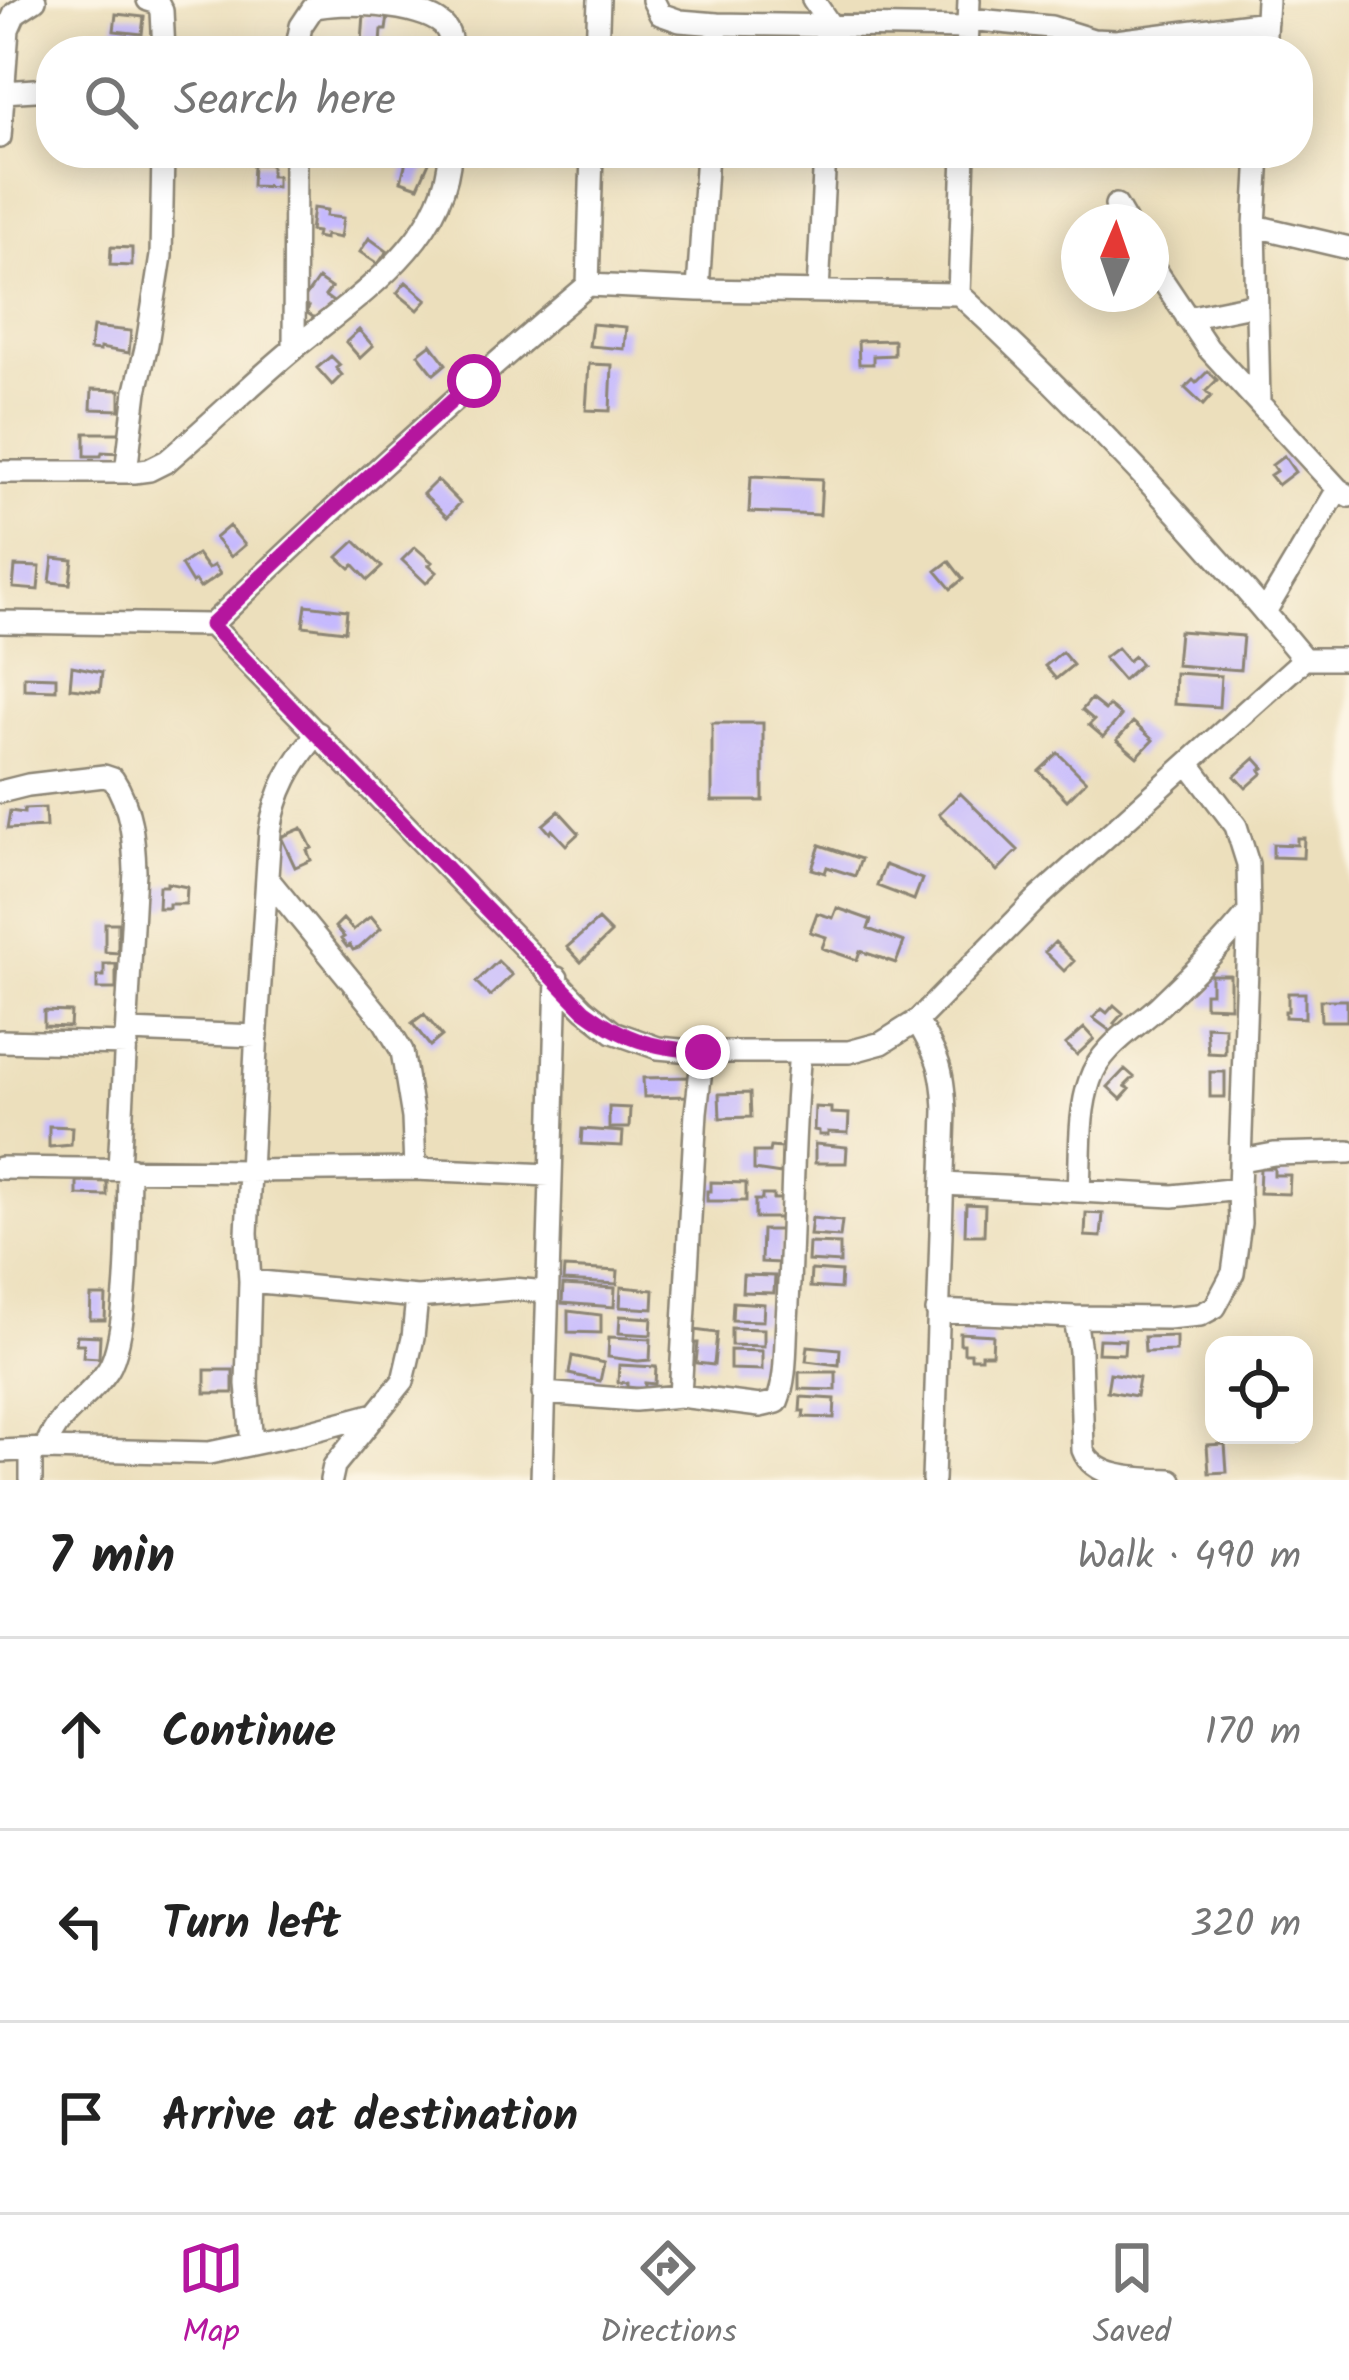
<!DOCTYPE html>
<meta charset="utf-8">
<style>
:root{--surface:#fff;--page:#f6f6f6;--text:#222;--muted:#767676;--line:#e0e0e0;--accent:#b5179e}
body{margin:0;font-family:Kalam,sans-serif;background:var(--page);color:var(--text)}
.controls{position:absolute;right:36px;bottom:36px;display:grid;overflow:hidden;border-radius:24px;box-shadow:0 6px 30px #0003}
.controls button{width:108px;height:108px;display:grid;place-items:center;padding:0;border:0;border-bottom:3px solid var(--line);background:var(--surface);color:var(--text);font:60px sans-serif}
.compass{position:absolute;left:1061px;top:204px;width:108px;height:108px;border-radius:50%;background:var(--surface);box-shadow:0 6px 30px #0003;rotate:2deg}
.stop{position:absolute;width:36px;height:36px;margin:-27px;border:9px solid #b5179e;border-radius:50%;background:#fff}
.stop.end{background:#b5179e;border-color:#fff;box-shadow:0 3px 12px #0008}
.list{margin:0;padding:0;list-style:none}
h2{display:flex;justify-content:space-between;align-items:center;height:156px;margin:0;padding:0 48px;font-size:51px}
h2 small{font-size:39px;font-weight:400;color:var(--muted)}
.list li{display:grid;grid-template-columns:78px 1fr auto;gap:36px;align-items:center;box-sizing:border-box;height:192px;padding:0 48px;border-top:3px solid var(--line)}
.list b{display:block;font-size:45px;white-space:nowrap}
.list em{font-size:39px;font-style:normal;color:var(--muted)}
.icon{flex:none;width:66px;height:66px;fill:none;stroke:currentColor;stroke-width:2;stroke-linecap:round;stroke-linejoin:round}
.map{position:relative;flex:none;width:1349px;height:1480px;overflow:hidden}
.search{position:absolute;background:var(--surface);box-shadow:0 6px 30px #0003;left:36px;right:36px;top:36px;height:132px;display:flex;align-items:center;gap:30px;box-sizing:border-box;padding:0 42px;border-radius:48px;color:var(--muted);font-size:45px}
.sheet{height:732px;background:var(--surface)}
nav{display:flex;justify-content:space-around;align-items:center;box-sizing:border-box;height:168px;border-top:3px solid var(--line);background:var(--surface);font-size:33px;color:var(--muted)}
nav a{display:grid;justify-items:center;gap:6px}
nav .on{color:var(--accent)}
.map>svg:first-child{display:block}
</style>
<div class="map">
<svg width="1349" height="1480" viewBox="0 0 1349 1480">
<rect width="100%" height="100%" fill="#fcf5e5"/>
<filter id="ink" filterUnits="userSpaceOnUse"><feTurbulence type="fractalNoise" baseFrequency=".00833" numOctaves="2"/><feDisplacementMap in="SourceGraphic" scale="24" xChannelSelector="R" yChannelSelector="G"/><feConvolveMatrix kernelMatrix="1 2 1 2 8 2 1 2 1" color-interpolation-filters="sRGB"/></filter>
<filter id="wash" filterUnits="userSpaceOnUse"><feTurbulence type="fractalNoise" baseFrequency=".004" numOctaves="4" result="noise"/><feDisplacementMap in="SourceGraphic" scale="48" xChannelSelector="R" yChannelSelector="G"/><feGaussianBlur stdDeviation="2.7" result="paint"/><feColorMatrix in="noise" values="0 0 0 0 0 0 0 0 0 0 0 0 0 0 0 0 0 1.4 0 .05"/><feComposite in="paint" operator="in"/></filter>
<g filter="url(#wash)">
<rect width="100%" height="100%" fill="#ecdfbc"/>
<g id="blocks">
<path fill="#c4b8fe" d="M116,14L144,17L142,34L114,31Z
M364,14L388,16L386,30H382L381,44L362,42Z
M408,153L430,160L418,187L401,181Z
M253,164H271V176H277V187L252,186Z
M313,208L327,210L326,216L343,218L340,238L325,235V239L316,237L317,232L310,231Z
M369,238L387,251L378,264L360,252Z
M111,247L132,248V266L110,265Z
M318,279L331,288L325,296L339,306L319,321L306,312L309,307L302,302Z
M406,282L427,300L418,310L397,293Z
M592,324L626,327L624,349L589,346Z
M93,327L131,331L129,353L100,348V351L90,350Z
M359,330L373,346L360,358L346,342Z
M894,340V355L873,356V364H859L858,341Z
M431,344L446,364L434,374L418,354Z
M331,356L340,365L336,368L342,375L332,385L317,368Z
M589,364L612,365L610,411L586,410Z
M1208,371L1217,380L1206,391L1211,396L1203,405L1185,388L1193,380L1196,383Z
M92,389L120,390V410L91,409Z
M85,433H120V453L102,452L101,456H85Z
M1284,456L1295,472L1278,485L1270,475L1276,471L1272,465Z
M751,476L822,479L820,515L749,512Z
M437,480L460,503L447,517L423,494Z
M229,526L245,545L231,557L215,538Z
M355,541L382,567L368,580L354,565L350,568L338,557Z
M415,547L432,562L429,565L437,572L426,583L402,560Z
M197,554L208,569L214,565L220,574L200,588L195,581L192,583L181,565Z
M53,558L73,560L70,584L50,582Z
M949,561L963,579L951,589L936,571Z
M15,566L40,567L38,590L13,588Z
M306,605L347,610L345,631L303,626Z
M1179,631L1243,636L1240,670L1176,665Z
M1117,648L1128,661L1134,656L1141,664L1123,680L1104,658Z
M1062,652L1073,665L1056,679L1045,666Z
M72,666L102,672L100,691L70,688Z
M1175,673L1221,676L1219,707L1174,704Z
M24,676L56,677V690L24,689Z
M1091,699L1105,710L1109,706L1121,716L1103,737L1089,725L1094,720L1082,710Z
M1133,722L1153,740L1137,757L1117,740Z
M712,723H763V801H712Z
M1058,753L1086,781L1067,800L1039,771Z
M1255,758L1264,768L1261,770L1263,773L1246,788L1235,776Z
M960,793L1018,850L997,871L939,814Z
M45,808L46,827L7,829L10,811L24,813V809Z
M559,811L579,833L566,845L552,830L550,833L543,825Z
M302,828L312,848L307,850L311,860L295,867L281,837Z
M1297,838H1304L1303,858L1273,857V844L1297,845Z
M820,845L861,859L855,876L827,867L825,873L812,869Z
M885,865L922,879L914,900L877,886Z
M167,883L187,887L186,904H169V908H158L159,886H167Z
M837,908L871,920L868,929L904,942L896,963L860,951L857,960L822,948L826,937L810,932L817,913L833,918Z
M371,916L381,928L359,948L353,950L350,945L347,947L341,939L344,937L335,927L343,919L353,930Z
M598,920L611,933L581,962L567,947Z
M105,923H118V953L105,952Z
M1055,942L1074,961L1064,971L1045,952Z
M498,961L512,975L490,996L476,982Z
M104,964H116V989H97V976H104Z
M1211,975H1230V1007L1205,1006V993H1211Z
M1288,993H1305V1018L1285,1017V1011H1288Z
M1320,1000H1347V1021H1321Z
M1114,1005L1123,1013L1114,1023L1122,1030L1117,1036L1093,1018L1102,1009L1107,1013Z
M44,1011L71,1012L70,1027L44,1026Z
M424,1014L442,1036L430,1046L412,1023Z
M1206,1026L1225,1027V1054L1208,1053Z
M1084,1028L1094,1039L1077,1055L1066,1044Z
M1125,1069L1134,1077L1125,1086L1130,1089L1121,1099L1108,1087Z
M1210,1072H1225V1097H1210Z
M690,1077V1096L644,1097L643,1078Z
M750,1093L751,1117L720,1118L719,1094Z
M609,1107L630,1108L629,1128H609Z
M815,1107L831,1108V1113L849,1114L848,1133L828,1132V1135H819V1131L814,1130Z
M49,1126L72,1127L71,1145L49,1147Z
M582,1129L623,1132L622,1146L581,1144Z
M815,1144L847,1147L846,1163H815Z
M770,1147L782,1148L781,1174L754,1170V1152H769Z
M1260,1168H1274V1175H1290L1289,1194L1259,1193Z
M77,1181L107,1182V1196L77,1195Z
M711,1182L746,1183V1201H707V1191H711Z
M762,1195H773V1199H782L783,1218H755V1200H762Z
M966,1204L985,1205L984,1235H965Z
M1086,1213L1103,1214L1101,1237L1085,1236Z
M812,1218L842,1221L840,1237L810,1235Z
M762,1230H781L779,1263L761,1262Z
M809,1243L840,1244V1263L808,1261Z
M564,1268L618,1271L617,1284L563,1281Z
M811,1270L841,1272L840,1289L810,1287Z
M743,1275L775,1276L774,1293L742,1292Z
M563,1285L615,1288L614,1307L562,1303Z
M621,1287L654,1290L653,1309L620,1307Z
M91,1296H106L105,1320H90Z
M733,1302L764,1304L763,1321L732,1320Z
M568,1311L601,1315V1333L568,1332Z
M620,1316L652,1318L651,1335L619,1333Z
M731,1328L764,1329V1346L731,1345Z
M694,1330L717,1333L714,1365L696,1363L698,1343H693Z
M960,1333L993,1335L992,1354H981V1358H971V1353H964V1344H960Z
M77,1335L100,1336L99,1358L83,1357L84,1344H76Z
M1176,1336V1351L1145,1352L1144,1337Z
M609,1337L651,1339L650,1360L638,1361L608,1357Z
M1099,1339L1125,1340L1124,1354L1098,1353Z
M808,1346L840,1349L839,1365L806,1361Z
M730,1350L762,1351V1370L730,1369Z
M572,1356L604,1363L600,1381L569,1374Z
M619,1365L656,1367L655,1384L645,1383V1389L627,1387V1383L618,1382Z
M205,1370H233V1393H205Z
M799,1372H836V1390L799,1389Z
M1110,1373L1139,1378L1136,1396L1107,1391Z
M801,1397L835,1399L834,1418L803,1417L804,1411H800Z
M1225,1444L1227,1472L1209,1473L1207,1445Z"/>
</g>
</g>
<g filter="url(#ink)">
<use href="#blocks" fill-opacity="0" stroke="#8c8574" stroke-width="3"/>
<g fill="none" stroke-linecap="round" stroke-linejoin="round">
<g stroke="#8c8574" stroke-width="26">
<path id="minor" d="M148,0L158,3L162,11L164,51
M653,0L660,14L680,21L717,24
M813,0L830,25L829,51
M968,19L1051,27L1093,40L1116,41L1266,22
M296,51L301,26L313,8C341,0 420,4 443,25C450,32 451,41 451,51
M597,51L599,0
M715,51L717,24L968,28
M967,51L969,0
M1264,51L1267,0
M3,92L51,89
M0,137L8,29L15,13L35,0
M1259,153L1255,226L1259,401
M1116,205L1126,222
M1255,226L1349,248
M1151,263L1208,348L1338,489L1349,496
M588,285L592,153
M698,290L707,153
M818,292L825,153
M959,294L964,153
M1187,318L1256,304
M294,348L295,153
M0,472H134L149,470L167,461C207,427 245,390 285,356C348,302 446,245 450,153
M126,472L136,391L147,344L161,256L163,153
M1265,612L1338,489
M0,622L211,625L584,1009L613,1032L658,1048L703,1052H849L882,1043L917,1021L1038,898L1304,659H1349
M211,625C333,508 458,394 588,285L698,290L959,294C1082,406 1197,530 1304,659
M0,792L28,785L104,776L113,779C131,806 134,839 135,871L119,1168
M267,878L384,1021L402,1051L413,1118L415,1169
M917,1021C938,1058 943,1066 945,1110L933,1480
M128,1031L257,1036
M0,1041L127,1044
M1241,1160L1274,1154L1349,1152
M0,1168L249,1171L415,1169L550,1175
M944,1184L1173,1196L1239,1189
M1079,1191C1081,1155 1078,1114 1090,1080C1100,1048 1135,1028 1159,1006C1190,976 1222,946 1249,912
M250,1281L417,1297L513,1289L547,1292
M937,1311L1075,1317L1167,1318L1200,1315L1215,1307L1233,1273L1240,1223L1239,1189L1249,912L1248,864L1236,826L1189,764
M1075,1317L1080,1351L1083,1450C1094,1480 1143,1479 1171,1480
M543,1393L635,1400L680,1396L760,1406L777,1402C787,1378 785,1347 787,1320C793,1231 791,1142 800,1053
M680,1396L696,1112L703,1052
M252,1444L247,1384L250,1281L247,1233L257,1028L270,831C276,791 292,763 318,733
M45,1449C61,1407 87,1402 108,1370C130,1335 128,1213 129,1168
M0,1451L45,1449L209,1453L300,1434L375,1414
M31,1480V1451
M331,1480L334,1466L403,1381L413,1338L417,1297
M542,1480L557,978"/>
</g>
<use href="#minor" stroke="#fff" stroke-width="21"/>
</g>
</g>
<g fill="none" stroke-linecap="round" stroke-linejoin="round" filter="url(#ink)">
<path stroke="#b5179e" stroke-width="15" d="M474,381L327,514L211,625L584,1010C626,1041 651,1047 703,1052"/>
</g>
</svg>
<div class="controls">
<button><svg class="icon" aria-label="locate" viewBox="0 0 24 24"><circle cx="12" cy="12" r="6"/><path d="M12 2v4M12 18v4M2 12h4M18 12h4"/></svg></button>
</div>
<svg class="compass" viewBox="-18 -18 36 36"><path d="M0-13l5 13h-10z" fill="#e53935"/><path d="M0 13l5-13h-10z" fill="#767676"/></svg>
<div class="stop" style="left:474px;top:381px"></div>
<div class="stop end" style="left:703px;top:1052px"></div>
<div class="search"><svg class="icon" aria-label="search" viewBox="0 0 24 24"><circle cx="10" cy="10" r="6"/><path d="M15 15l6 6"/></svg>Search here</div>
</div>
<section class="sheet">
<h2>7 min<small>Walk · 490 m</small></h2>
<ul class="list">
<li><svg class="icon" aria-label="ahead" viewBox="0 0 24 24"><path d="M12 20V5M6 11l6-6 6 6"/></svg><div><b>Continue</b></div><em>170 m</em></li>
<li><svg class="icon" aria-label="left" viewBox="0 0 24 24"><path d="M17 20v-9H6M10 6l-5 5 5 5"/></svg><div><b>Turn left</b></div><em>320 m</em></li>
<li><svg class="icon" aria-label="arrive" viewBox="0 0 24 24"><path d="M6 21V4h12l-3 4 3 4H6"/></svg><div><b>Arrive at destination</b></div></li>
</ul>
</section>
<nav>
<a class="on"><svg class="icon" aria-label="map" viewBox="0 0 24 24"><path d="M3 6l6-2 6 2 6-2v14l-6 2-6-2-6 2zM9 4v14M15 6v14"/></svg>Map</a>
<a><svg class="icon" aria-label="directions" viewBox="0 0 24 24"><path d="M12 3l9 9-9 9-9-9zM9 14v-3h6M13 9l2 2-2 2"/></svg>Directions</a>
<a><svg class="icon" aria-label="saved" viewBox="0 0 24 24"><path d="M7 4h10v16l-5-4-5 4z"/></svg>Saved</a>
</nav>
